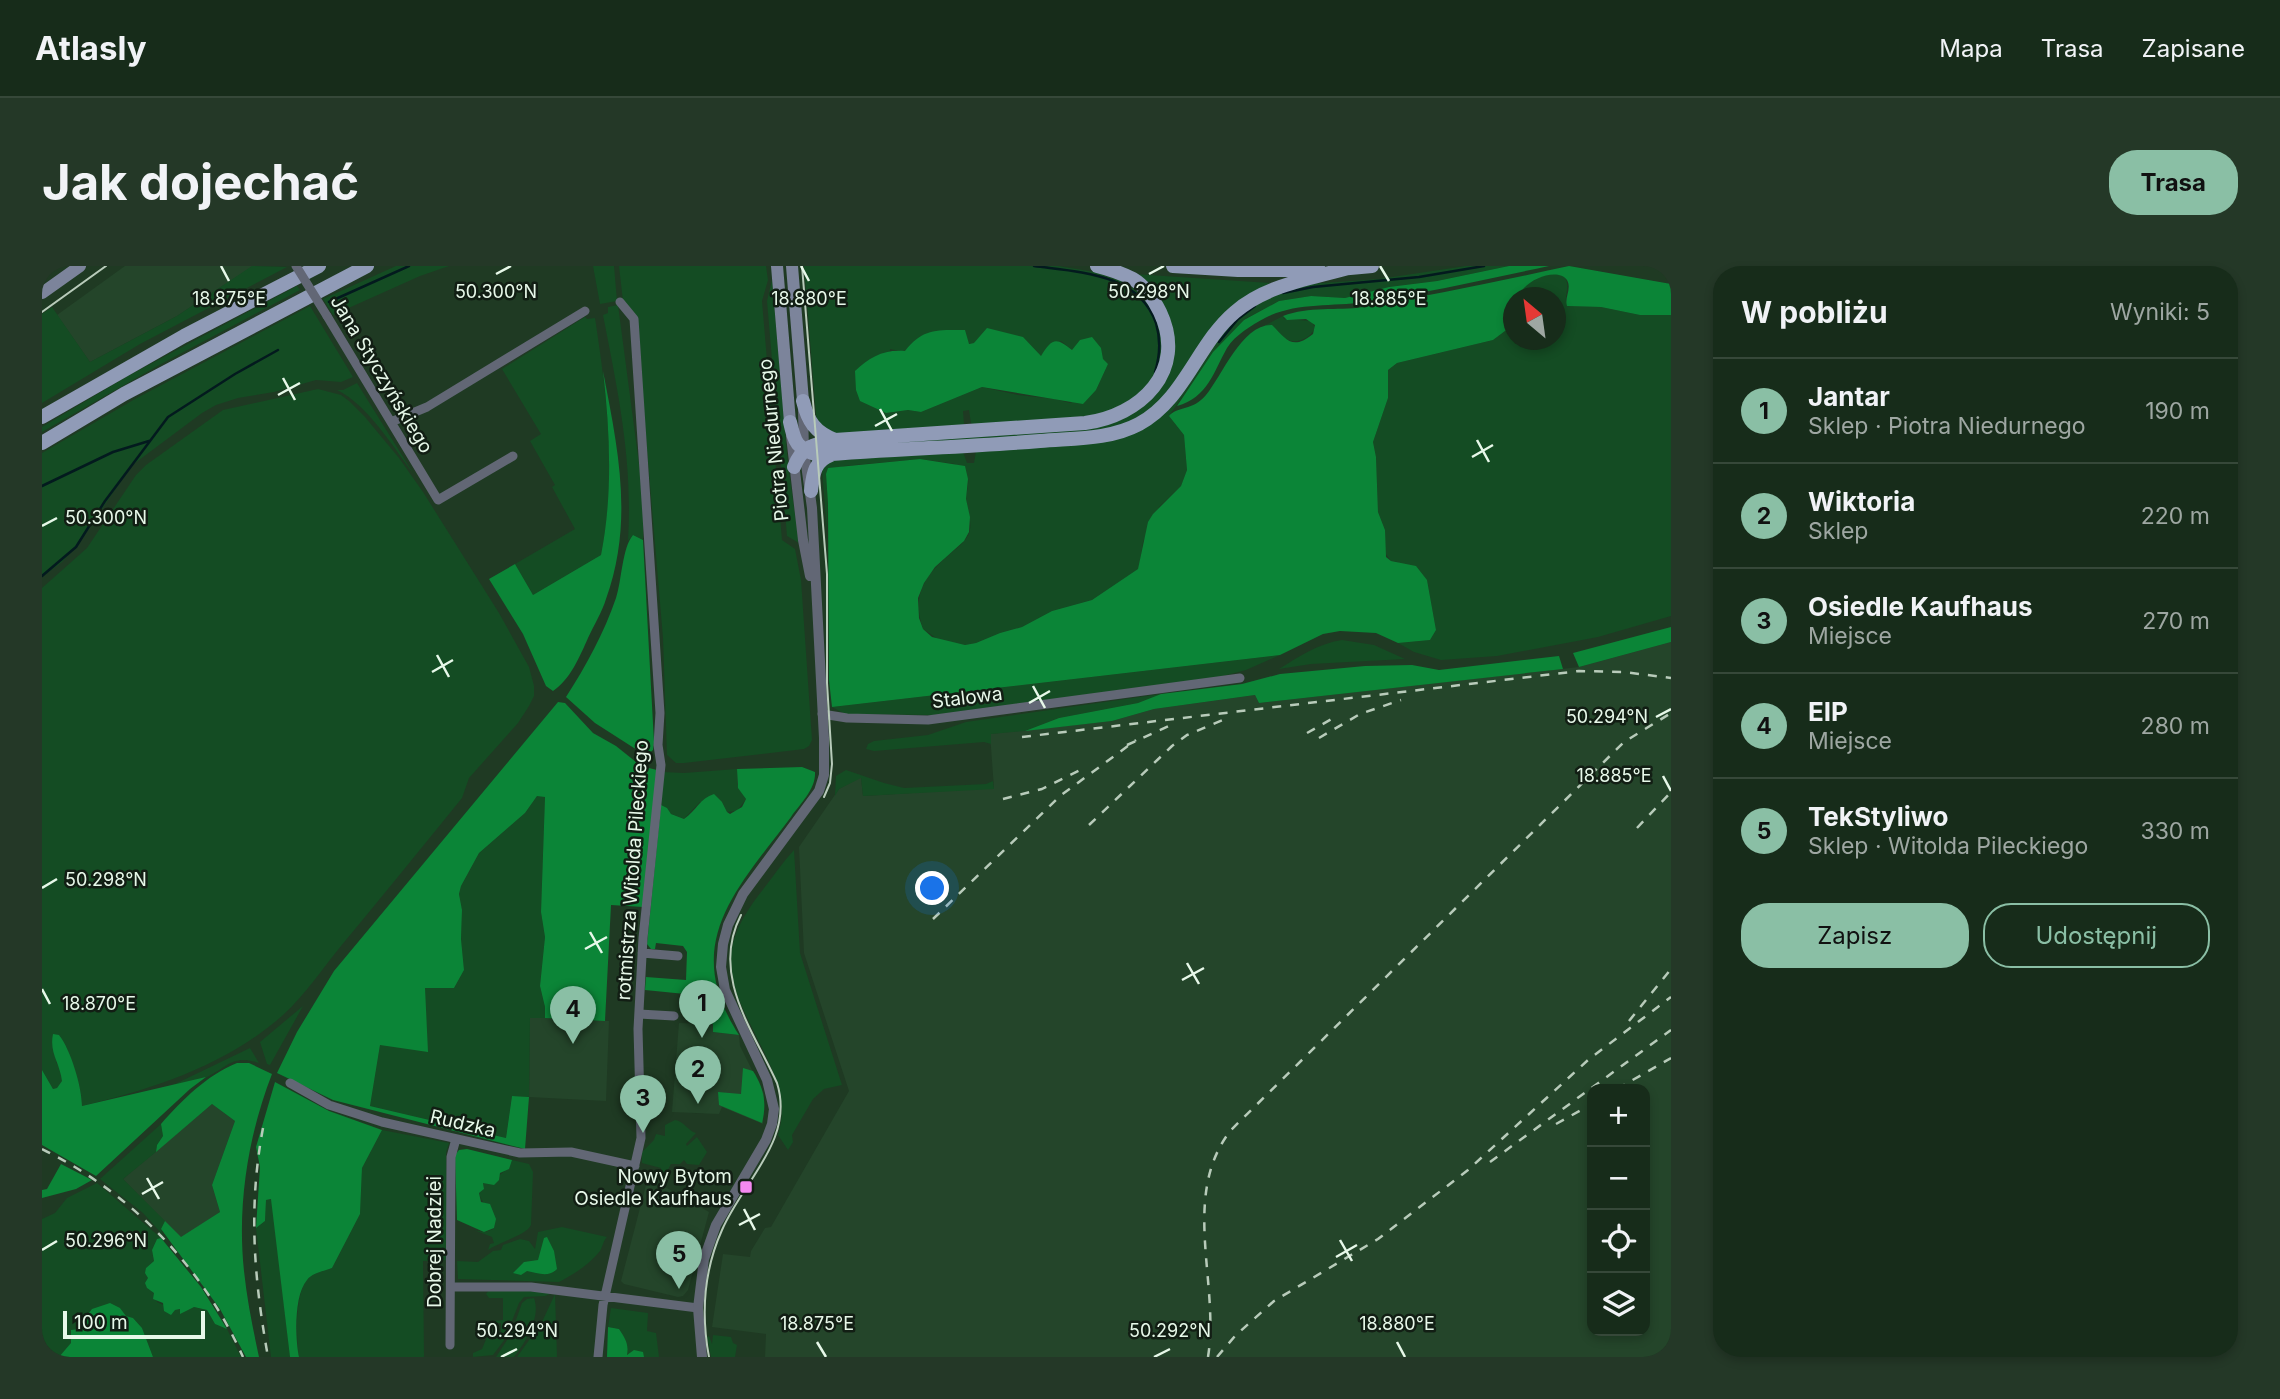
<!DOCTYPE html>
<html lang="pl">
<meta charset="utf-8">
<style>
:root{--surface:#172c1a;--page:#243827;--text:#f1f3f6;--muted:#9ea7a2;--line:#364839;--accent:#8abfa5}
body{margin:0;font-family:Inter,sans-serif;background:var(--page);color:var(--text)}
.controls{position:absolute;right:21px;bottom:21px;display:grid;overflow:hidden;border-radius:14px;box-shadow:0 4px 10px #0003}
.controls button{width:63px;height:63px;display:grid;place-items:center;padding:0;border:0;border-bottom:2px solid var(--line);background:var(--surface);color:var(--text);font:35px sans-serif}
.compass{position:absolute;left:1461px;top:21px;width:63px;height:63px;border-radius:50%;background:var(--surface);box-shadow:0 4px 10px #0003;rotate:331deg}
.scale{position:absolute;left:21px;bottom:18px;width:142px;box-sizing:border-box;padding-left:7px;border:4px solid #e7f8e9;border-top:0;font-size:19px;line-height:24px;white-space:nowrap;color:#e7f8e9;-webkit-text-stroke:5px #121e14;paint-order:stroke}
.you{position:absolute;left:891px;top:623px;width:24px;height:24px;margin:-18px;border:5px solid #fff;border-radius:50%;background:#1a73e8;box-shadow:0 0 0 10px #1a73e833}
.badge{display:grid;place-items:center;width:46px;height:46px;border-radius:50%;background:var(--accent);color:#111;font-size:23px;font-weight:700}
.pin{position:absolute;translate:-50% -58px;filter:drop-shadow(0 2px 4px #0008)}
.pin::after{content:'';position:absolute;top:37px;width:24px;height:21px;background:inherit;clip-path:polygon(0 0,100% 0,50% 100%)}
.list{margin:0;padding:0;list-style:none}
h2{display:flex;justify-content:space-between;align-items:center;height:91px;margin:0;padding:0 28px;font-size:30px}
h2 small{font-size:23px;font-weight:400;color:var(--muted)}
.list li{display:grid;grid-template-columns:46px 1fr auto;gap:21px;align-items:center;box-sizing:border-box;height:105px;padding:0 28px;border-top:2px solid var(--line)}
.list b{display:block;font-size:26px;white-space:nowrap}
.list p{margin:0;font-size:23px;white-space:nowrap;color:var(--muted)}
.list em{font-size:23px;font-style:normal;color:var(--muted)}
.actions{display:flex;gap:14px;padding:21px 28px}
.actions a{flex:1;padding:16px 0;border:2px solid var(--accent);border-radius:28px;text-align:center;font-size:24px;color:var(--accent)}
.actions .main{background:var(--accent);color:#111}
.icon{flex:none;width:38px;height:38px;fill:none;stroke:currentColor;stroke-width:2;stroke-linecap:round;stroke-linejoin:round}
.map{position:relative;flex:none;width:1629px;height:1091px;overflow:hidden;border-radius:28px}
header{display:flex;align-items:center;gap:42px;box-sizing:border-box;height:98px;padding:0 35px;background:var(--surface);border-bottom:2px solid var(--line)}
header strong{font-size:33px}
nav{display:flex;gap:38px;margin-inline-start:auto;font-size:24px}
.intro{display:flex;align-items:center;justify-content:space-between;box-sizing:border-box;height:168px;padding:0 42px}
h1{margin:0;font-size:49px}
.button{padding:18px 32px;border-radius:28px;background:var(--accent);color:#111;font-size:24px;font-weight:700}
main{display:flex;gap:42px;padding:0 42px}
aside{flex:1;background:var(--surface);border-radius:28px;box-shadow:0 4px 10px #0003}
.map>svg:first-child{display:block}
</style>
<header>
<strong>Atlasly</strong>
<nav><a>Mapa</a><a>Trasa</a><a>Zapisane</a></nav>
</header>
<div class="intro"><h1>Jak dojechać</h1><a class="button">Trasa</a></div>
<main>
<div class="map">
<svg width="1629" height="1091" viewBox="0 0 1629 1091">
<rect width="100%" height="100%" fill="#1f3a23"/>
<path fill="#24452a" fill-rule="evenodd" d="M83,0H211L135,50L48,96L15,49Z
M1629,376V1091H723L724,1068L670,1061L681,988L708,991L709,985L723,962L729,961L807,825L762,687L757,581L797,523L819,511L821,530L952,522L948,468L1070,455L1112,443L1213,429L1217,437L1537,401ZM1550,823H1603V1065H1550Z
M488,751L567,755L564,835L487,831Z
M637,757L671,758V766L697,769L698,780L722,828L721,858L680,841L677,848L630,846Z
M170,838L193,855L170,919L178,946L139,972L81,913Z
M604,919L623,921L667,946L646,1024L641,1030L636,1031L582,1018L579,1015Z"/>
<path fill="#144c23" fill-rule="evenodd" d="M210,0L245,1L98,78L0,137V48L10,41L48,96L135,50Z
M354,0H407L378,10L291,49L281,33Z
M551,0H572L575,35L558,38Z
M577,0H724L726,14L720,35L740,274L753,283L759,314L770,474L767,480L762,483L642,497H634L625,489L621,372L594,53L581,35Z
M762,0H1016L1053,6L1084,17L1105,33L1120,68V93L1106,123L1062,149L933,160L929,157L927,144L921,145L922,158L918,161L793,168L775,160ZM1019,75L1030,84L1066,98L1054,124L1028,137L1013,133L976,129L940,121L879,146L866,144L844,147L848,83L863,86L932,77L999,90Z
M1424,0H1467L1395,15L1347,21L1303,32L1269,30L1237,35L1203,53L1171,86L1127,150L1142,169L1145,204L1139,220L1117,241L1101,276L1097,303L1050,334L1010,345L980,361L958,367L934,377L923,379L897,374L881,363C869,329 883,309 909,287C915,282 924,275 927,267C931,256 925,245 924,234C924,227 927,220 926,213L913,198L878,193L802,200L784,208L786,238L785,265L780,204L785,195L921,186L925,197H932L934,185L1092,166L1177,68L1220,32L1266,18L1337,13Z
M1515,7C1534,14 1520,28 1525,40L1559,41L1598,49H1629V350L1556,371L1455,390L1399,394L1372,386L1356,377L1388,374L1394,364L1385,314L1355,296L1349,295L1343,287V264L1336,246L1334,191L1331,176L1346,132V104L1355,97L1451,74L1471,59L1472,74H1514V32L1477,31C1481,12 1498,10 1515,7Z
M1092,8L1228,17L1212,26L1108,146L1067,164L777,185V180L1095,144L1130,77Z
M730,14L746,198L757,277L745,270L725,35Z
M255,20L258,24L119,98L0,166V161L86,110Z
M576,39L602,236L601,274L591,269L586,275C591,195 576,126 561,49L566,47V41Z
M268,40L311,111L299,116L274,114L232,126L196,132L174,139L160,147L89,200L37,277L20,296L0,311V187L93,133Z
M1241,50L1242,53L1270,55L1273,62C1265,78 1244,80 1236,65L1222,60Z
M543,51L545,53L553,52C565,130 575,210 559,289L491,329L473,298L533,263L510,221L513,219L488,175L499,168L460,103Z
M315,117L371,207C351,181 325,138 295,124H301Z
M276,123L299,129L307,135L323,151L357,192L381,226L457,347L487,401L492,420V430L487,440L476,457L427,512L420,532C380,581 340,631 299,680C280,703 264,728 241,749C185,799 111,823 40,840C40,825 37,825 34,812C29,797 27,783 17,769L14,796L19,804L21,815L15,822L11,823L0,804V322L45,282L94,209L104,199L181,144Z
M1300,374L1332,379L1363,393L1269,398L1237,403C1258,390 1275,378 1300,374Z
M1238,389L1204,404L1177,411L892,449L803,448L790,441Z
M1119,428L1096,437L1017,452L983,465L949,468V478L942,476L832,485L824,483L826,478L832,475L886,469L924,456Z
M695,503V518L704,533L695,545L685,546L680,536H658L642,553L629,548L619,539L621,506L642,507Z
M804,504L842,517L862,522L944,518L951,515L952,523L821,530L819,512L797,523L793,530L794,510Z
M495,530H503L499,646L503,671L498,720L503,741V752H488L487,831L470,830L464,872L328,840L338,779L383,722H412L422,704L419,673L420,644L417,628L419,620L437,587L483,547Z
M752,584L758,687L800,819L782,823L771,833L750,869L751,876L746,884L736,869C745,840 737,818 725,792C692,723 666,694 719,626C730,612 740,597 752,584Z
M261,740L228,799L225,798L218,776Z
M208,782L217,797C190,788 186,801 165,811C155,816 142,816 131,819Z
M633,854C642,855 646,865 654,867L644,878L645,880L655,871L665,886L657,899L645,898L642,894L638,898H629L621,913L617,911L619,902L600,897V886L612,874L614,868L623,870V859Z
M119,858L121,870L115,879L114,886L81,913L123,955L119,963L121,969L101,947L58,913Z
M340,864L407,877L404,886L406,994L381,995L382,1091H257C254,1073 252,1020 269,1010C275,1006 283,1004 290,1002L318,948L320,902Z
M470,894L487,898L491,906L489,959C485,969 457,976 446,984L448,978L452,977L450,971L432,964C440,966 445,967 452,962C455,945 441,942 437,927L442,923L441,917C451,916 467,904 470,894Z
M55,917L119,972L115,973L110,984L112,995L104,1002L106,1012L105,1022L112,1027L115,1036L133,1044L152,1041L165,1044L173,1058L185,1063L199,1091H111L100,1062L91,1052L84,1050L78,1042L48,1062L17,1091H10L0,1070V953L13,947L25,932Z
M230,933L248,1091H229L214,962L223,955L224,934Z
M520,961L565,971C561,975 561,980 558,985C547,999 532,1008 517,1016L416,1013L415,995L436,996L451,985L459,984L461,979L478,973L487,975L493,983L496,966Z
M447,1024H477L510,1027L503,1030L482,1031L477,1037L463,1073L451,1089L431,1091V1087L440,1083L445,1071L459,1072V1057H452V1055L461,1054V1032H447L444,1028Z
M513,1028L515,1091H475L500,1056Z
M492,1032C499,1051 484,1076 472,1091H454L469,1068L480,1037L485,1033Z
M569,1042L606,1047L605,1065L614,1067L617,1091H602L600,1086L584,1089L577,1063L566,1061Z
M671,1069L689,1071L691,1077L695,1079L693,1091H669L665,1071L667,1070L670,1078Z"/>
<path fill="#0b8537" d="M1467,0H1507C1446,13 1384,27 1322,36C1289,41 1254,36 1223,52C1210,59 1193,69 1185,82C1171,107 1166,131 1135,140L1171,86L1202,54L1237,35L1269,30L1303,32L1347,21L1395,15Z
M1527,0L1629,18V49H1598L1559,41L1525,40C1522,32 1530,23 1525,14C1515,0 1480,15 1477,31L1472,32L1471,59L1451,74L1355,97L1346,104V132L1331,176L1334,191L1336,246L1343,264L1344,291L1349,295L1374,300L1385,314L1394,364L1388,374L1356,377L1334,367L1298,365L1281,368L1238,389L790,441L787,414L786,238L784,208L786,202L878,193L923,200L926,213L924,233L928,251L927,266L922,275L893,301L882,317L876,332L877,352L881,363L890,371L923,379L934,377L958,367L980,361L1010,345L1050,334L1096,303L1106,256L1111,248L1139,220L1145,204L1142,169L1127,150C1135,140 1151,145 1164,129C1180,110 1200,58 1230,59C1244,73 1250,85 1271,68L1273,59L1264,53L1245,54L1241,50C1267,40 1295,45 1321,41C1390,29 1458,15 1527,0Z
M945,62L981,71L999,90C1010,72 1014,71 1030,84L1038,74L1050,71L1059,82L1061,93L1066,98L1054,124L1041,138L940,121L879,146L866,144L844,147L818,135L814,124L813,105C828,91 842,83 863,85C881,62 895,64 923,64L927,78L932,77Z
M561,105C576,183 592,255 564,333C560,346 552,359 546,372C538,390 528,414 511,425L504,420L481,368L447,313L473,298L491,329L559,289C571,228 568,166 561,105Z
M591,269L601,274L612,476L611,484L606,488L592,482L553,457L524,431C544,400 562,367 574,332C580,314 580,282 591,269Z
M1629,361V376L1537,401L1531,387Z
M1517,390L1521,403L1217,437L1213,429L1112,443L1070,455L983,465L1017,452L1096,437L1119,428L1200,418L1238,408L1323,400L1370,399L1397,404Z
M516,436L523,437L551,467L574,480L599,500L615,504L601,641L569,639L563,755L503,752V741L498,720L503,671L499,646L503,531L495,530L483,547L437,587L419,620L417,628L420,644L419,673L422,704L412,722H383L386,786L338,779L328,840L464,872L470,830L487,831L483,883L291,834L235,807L255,766L292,705Z
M760,501L773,506C774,523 759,537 749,551C694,624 638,678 697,769L671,766V758L651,757L642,741L643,728L603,724L604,711L644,714L645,686L641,680L614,677L613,683H609L605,678L619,539L625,542L629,548L642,553C654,545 658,532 672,528L680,536L685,546L688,548L700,541L704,533L696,522L695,503Z
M11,768L17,769C29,784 40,822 40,840L164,811L148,823L54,910L0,879V804L11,823L15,822L20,815C18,797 7,787 11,768Z
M195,797H207L230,808C206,870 195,939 202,1005C205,1034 211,1063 217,1091H204L178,1043L119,963L123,955L139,971L178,946L170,919L193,855L170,838L114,886L115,879L121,870L119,858C141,833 164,810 195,797Z
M701,802L711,805C722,822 725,837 720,857L677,839L676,826L699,828Z
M233,816L287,845L340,864L320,902L318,948L290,1002C282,1005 270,1007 265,1014C252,1029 253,1072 257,1091H248L229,933L224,934L223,955L214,962L218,901L214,881Z
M425,883L470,894L467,903L458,907L457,914L452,919L441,917L442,923L437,927L439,936L448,938L454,953L452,962L442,966L415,954L413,889L417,884Z
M19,898L50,914L34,923L0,932V924L5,923Z
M505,971L512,985L515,1003C506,1012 496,1007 485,1005L479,1009L471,1007L482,996L496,994L502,972Z
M119,972L159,1021L185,1063L173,1058L165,1044L152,1041L138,1048V1043L133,1044L129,1049L122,1045L121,1037L111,1033L112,1027L105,1022L103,1017L106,1012L103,1007L104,1002L112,995L110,984L115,973Z
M68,1037L78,1042L84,1050L91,1052L100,1062L111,1091H17L29,1077V1064L47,1062L43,1052L50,1043Z
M566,1061L577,1063C583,1072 587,1078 585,1089L592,1084L601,1086L602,1091H565Z"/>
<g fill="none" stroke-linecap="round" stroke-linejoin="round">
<path stroke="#031a1e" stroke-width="2.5" d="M992,0C1036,6 1097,7 1114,57C1119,74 1118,90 1113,106
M1241,27L1271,21L1377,11L1442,0
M287,36L367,0
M1177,76L1196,53L1213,40
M0,220L71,186L107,175
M0,310L34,281L63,235L126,151L193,108L236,84"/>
<path stroke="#626775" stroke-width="9" d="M285,50L396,234L471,190
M349,156L385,141L543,45
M780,448L805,452L886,454L1198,412
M600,687L636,690
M597,748L632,750
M248,817L287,839L340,856L478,887L529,886L593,900
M409,1021H489L656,1042
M408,1079L409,891L414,873
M556,1091L561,1039L599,872L596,763L601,672L619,499L616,479L618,447L592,53L578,36"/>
<path stroke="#626775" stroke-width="10" d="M749,170L761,274L768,310
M660,1091L656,1042L662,993L674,959L724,874L730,858L732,843L725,814L683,724L679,701L681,678L686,659L701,628L777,525L782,509V472L770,242L762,184L761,145"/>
<path stroke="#7c849b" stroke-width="12" d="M735,0L748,156
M750,0L761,135
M0,27L38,0"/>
<path stroke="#909bb7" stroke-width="14" d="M1131,0L1196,4H1277
M1297,3L1330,0
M761,135C766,156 773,166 793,174
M0,151L142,70L277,0
M748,156C753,177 754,182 776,189C850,183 924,181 998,175C1031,172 1067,174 1097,158C1143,133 1155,78 1193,46C1224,19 1268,13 1306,2
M0,177L82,128L325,0
M752,201C760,180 773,178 793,174L1043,157C1098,150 1146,105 1118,46C1112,34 1103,20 1091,13C1079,7 1067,3 1055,0
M769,225C771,209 772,195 789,189"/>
<path stroke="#b8cbba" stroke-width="2" d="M760,0L785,308V417L790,498L788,517L782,531
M0,46L64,0
M667,1091C659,1048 662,1004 680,964C701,915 753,874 735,817C711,764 668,709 699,649"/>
<path stroke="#b8cbba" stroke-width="2.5" stroke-dasharray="9 9" stroke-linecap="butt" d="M1265,467L1295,450
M980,471L1537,405L1582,406L1629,412
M1277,472L1318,448L1359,434
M1085,479L1129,459
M961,533L1000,523L1042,502
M1047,559L1130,480L1145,469L1183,453
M1595,562L1629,526
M891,653L1018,530L1094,474
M1587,755L1629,703
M1575,823L1629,792
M1514,858L1550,838
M221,862C206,941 212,1013 226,1091
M1548,867L1550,865
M0,883C89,927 160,1000 201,1091
M1448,896L1629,764
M1166,1091C1178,1017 1138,929 1189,864L1582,476L1629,447
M1175,1091L1193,1070L1232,1035L1336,973L1426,904L1546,794L1629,731"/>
<path stroke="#626775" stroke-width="9" d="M254,0L285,50"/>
</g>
<path fill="none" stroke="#e7f8e9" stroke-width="2.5" d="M179,0L187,15M759,0L767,15M1338,0L1347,15M454,8L469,0M1107,8L1122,0M241,112L253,134M236,129L258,117M838,143L850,165M833,160L855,148M1435,174L1447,196M1430,191L1451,179M0,260L15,252M395,389L407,411M390,406L411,394M991,420L1003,442M987,437L1008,425M1614,451L1629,443M1621,510L1629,525M0,622L15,613M548,666L560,687M543,683L565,671M1145,697L1157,718M1140,714L1162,702M0,723L8,738M105,912L117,933M100,928L121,916M702,943L713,964M697,959L718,948M1298,974L1310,995M0,984L15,975M1294,991L1315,979M775,1076L784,1091M1355,1076L1363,1091M459,1091L475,1083M1112,1091L1128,1083"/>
<rect fill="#f489f0" stroke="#121e14" stroke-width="2.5" x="697" y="914" width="14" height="14" rx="3.5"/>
<g text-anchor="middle" stroke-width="5" stroke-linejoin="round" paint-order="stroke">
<g font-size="19" fill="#e7f8e9" stroke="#121e14">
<text transform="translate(340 108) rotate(59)" y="7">Jana Styczyńskiego</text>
<text transform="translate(731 174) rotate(-96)" y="7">Piotra Niedurnego</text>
<text transform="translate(925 431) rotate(-7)" y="7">Stalowa</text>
<text transform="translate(590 604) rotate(-86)" y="7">rotmistrza Witolda Pileckiego</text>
<text transform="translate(421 857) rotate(13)" y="7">Rudzka</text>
<text transform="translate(392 976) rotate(-90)" y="7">Dobrej Nadziei</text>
</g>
<g font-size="19" fill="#e7f8e9" stroke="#121e14" text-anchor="end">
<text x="690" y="917">Nowy Bytom<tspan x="690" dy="22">Osiedle Kaufhaus</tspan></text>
</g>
</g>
<g font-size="18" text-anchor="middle" fill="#e7f8e9" stroke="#121e14" stroke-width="5" stroke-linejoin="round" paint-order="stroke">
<text x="454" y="32">50.300°N</text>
<text x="1107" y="32">50.298°N</text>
<text x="187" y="39">18.875°E</text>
<text x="767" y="39">18.880°E</text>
<text x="1347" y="39">18.885°E</text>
<text x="64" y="258">50.300°N</text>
<text x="1565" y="457">50.294°N</text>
<text x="1572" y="516">18.885°E</text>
<text x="64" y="620">50.298°N</text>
<text x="57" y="744">18.870°E</text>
<text x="64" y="981">50.296°N</text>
<text x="775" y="1064">18.875°E</text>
<text x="1355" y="1064">18.880°E</text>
<text x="475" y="1071">50.294°N</text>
<text x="1128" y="1071">50.292°N</text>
</g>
</svg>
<div class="controls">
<button>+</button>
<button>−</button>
<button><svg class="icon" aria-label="locate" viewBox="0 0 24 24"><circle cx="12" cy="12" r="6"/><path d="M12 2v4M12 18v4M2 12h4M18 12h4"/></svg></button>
<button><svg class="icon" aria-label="layers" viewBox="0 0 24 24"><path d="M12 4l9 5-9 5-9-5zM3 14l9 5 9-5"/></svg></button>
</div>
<svg class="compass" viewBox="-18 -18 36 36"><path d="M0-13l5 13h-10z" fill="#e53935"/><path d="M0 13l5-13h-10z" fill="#9ea7a2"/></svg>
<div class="scale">100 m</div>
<div class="you"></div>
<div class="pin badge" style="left:660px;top:772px">1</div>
<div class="pin badge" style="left:656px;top:838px">2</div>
<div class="pin badge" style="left:601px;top:867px">3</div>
<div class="pin badge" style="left:531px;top:778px">4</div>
<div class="pin badge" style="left:637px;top:1023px">5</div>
</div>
<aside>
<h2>W pobliżu<small>Wyniki: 5</small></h2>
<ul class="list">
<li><span class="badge">1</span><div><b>Jantar</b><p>Sklep · Piotra Niedurnego</p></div><em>190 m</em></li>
<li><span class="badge">2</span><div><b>Wiktoria</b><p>Sklep</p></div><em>220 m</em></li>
<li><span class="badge">3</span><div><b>Osiedle Kaufhaus</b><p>Miejsce</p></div><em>270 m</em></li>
<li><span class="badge">4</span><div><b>EIP</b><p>Miejsce</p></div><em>280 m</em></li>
<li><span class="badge">5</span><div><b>TekStyliwo</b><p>Sklep · Witolda Pileckiego</p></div><em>330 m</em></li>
</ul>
<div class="actions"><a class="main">Zapisz</a><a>Udostępnij</a></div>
</aside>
</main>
